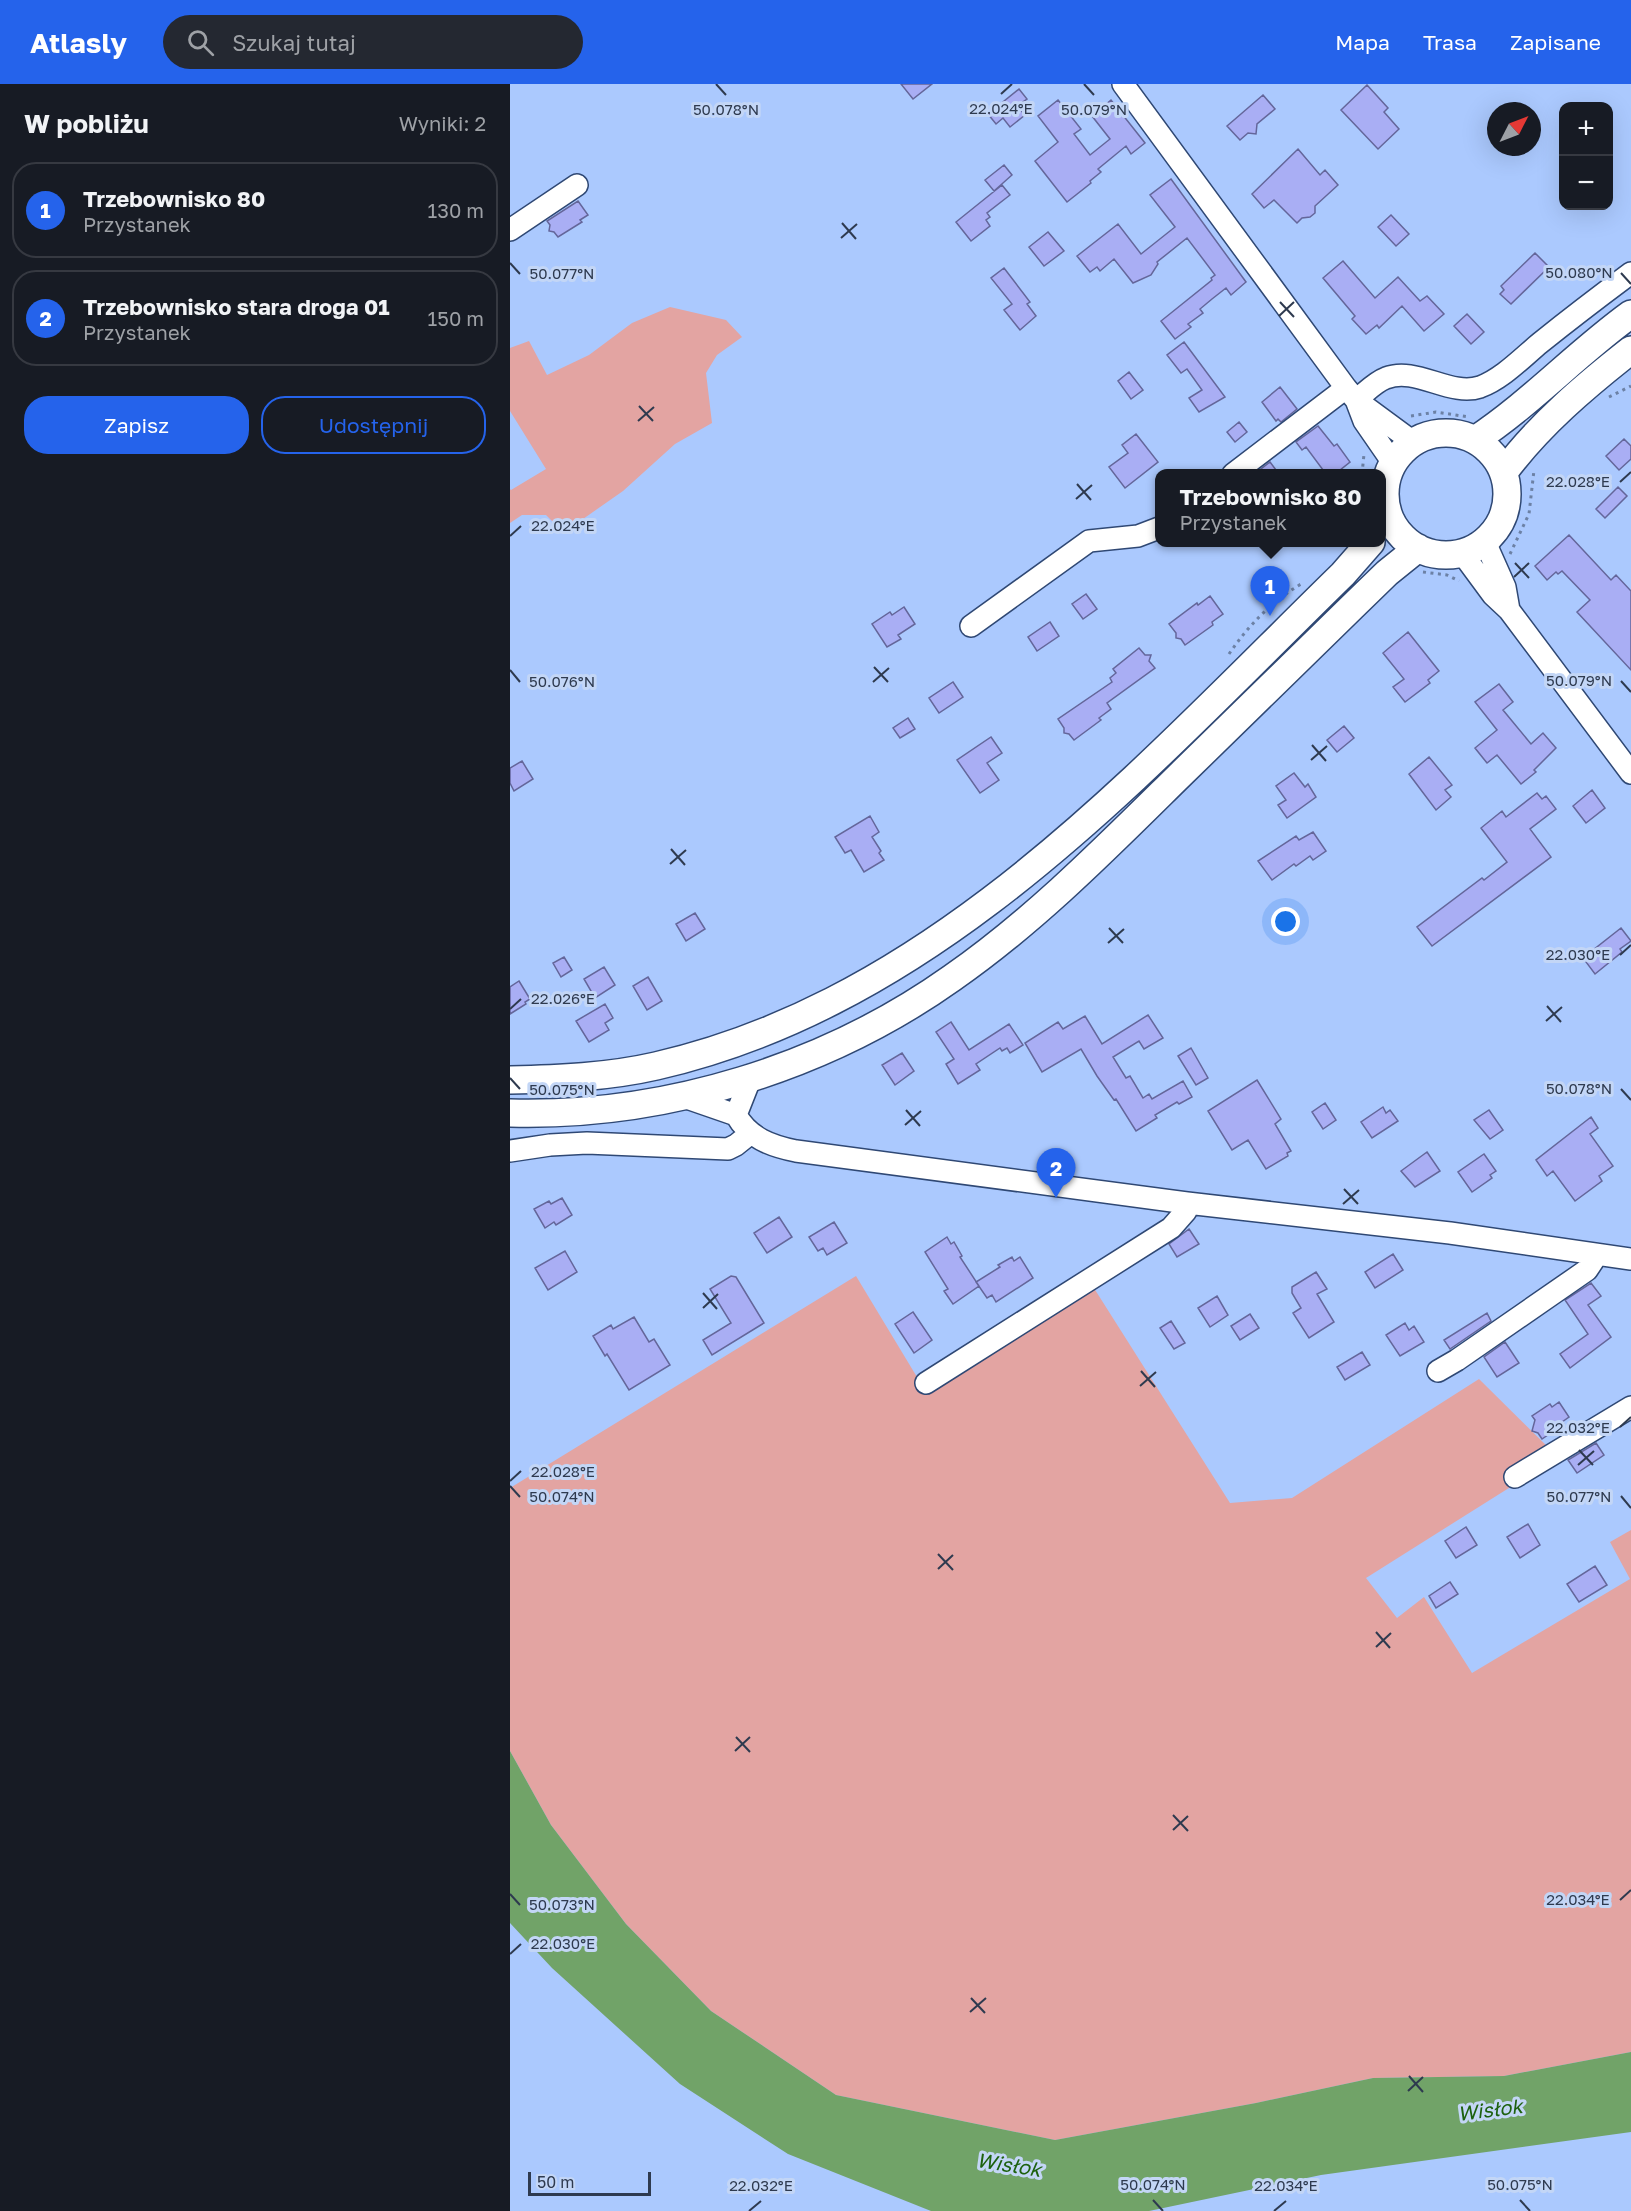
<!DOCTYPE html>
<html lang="pl">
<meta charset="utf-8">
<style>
:root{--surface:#171b24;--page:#242831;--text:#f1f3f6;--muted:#9ea1a6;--line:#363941;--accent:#2563eb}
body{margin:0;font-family:"Golos Text",sans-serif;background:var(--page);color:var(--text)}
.controls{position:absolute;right:18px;top:18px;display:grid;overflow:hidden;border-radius:12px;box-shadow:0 6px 24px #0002}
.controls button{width:54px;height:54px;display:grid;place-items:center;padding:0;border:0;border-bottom:2px solid var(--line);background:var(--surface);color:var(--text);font:30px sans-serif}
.compass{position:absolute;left:977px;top:18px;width:54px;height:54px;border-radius:50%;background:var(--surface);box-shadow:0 6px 24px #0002;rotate:48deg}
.scale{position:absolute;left:18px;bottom:15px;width:123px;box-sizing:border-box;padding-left:6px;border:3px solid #2e3a4f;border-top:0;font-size:16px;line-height:21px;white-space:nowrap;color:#2e3a4f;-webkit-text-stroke:4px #c3d6f6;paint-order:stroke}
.you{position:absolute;left:776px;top:838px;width:21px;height:21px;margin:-15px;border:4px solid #fff;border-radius:50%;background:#1a73e8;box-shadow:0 0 0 9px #1a73e833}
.badge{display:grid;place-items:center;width:39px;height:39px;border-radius:50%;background:var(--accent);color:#fff;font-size:20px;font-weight:700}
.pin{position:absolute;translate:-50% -50px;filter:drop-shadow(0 2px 3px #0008)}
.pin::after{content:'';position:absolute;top:32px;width:21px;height:18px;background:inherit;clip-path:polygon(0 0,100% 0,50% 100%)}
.popup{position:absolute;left:645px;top:385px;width:231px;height:78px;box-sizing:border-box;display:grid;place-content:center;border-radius:12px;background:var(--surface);filter:drop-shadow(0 2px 4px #0005);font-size:20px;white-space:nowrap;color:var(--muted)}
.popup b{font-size:22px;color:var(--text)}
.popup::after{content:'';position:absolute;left:50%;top:100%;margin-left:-12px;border:12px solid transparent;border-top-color:var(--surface)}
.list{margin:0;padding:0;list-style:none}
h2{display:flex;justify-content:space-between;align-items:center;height:78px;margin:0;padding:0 24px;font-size:26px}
h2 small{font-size:20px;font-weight:400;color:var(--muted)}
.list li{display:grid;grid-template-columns:39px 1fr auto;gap:18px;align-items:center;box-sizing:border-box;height:96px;margin:0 12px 12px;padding:0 12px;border:2px solid var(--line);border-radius:24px}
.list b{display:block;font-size:22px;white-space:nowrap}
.list p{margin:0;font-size:20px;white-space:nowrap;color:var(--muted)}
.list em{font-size:20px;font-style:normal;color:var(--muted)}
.actions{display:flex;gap:12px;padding:18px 24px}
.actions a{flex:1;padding:14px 0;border:2px solid var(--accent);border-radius:24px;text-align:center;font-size:21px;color:var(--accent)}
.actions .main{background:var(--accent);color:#fff}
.icon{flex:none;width:33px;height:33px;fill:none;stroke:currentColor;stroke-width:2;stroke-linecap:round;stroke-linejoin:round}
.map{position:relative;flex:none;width:1121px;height:2127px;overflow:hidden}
header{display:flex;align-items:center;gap:36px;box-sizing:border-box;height:84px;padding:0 30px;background:var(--accent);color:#fff}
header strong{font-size:28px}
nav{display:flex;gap:33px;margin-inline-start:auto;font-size:21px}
.search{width:420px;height:54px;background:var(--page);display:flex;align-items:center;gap:15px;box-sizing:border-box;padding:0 21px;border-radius:33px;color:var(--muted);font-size:22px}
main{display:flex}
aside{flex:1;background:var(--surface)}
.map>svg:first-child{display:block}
</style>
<header>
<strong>Atlasly</strong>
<div class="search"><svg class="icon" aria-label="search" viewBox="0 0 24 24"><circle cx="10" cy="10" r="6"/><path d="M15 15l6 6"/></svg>Szukaj tutaj</div>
<nav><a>Mapa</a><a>Trasa</a><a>Zapisane</a></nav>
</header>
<main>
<aside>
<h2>W pobliżu<small>Wyniki: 2</small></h2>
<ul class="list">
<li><span class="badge">1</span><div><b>Trzebownisko 80</b><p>Przystanek</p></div><em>130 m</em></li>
<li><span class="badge">2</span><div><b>Trzebownisko stara droga 01</b><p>Przystanek</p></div><em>150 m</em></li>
</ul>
<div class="actions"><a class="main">Zapisz</a><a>Udostępnij</a></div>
</aside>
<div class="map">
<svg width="1121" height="2127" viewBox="0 0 1121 2127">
<rect width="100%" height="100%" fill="#abc9fe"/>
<path fill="#e3a4a2" d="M160,223L216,236L232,253L207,271L196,289L202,339L165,360L113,407L73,435L52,447L36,431H12L0,439V405L1,406L36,385L0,327V264L19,257L37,291L79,271L122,239Z
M346,1192L413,1303L582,1201L720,1419L782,1414L969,1295L1048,1373L856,1494L887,1534L914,1513L962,1589L1120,1495L1100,1458L1121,1446V1968L994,1992L863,1994L746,2019L545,2056L326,2011L201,1927L116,1840L41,1741L0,1667V1404Z"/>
<path fill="#71a368" d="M0,1667L41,1741L116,1840L201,1927L326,2011L545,2056L746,2019L863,1994L994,1992L1121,1968V2048L811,2091L639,2127H421L278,2070L170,2000L42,1884L0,1839Z"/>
<path fill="#a9aef4" stroke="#64669a" stroke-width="1.5" d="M391,0H422L403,15Z
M857,1L878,24L874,28L889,45L868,65L831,26Z
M509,5L517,15L507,22L515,31L500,43L493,34L486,40L478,30Z
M753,11L765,25L747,40L746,50L738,49L730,56L717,42Z
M548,16L571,45L564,50L580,71L600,55L582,32L601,16L635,59L621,70L616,62L588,85L591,88L580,97L581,99L557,118L525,77L548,58L528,32Z
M788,65L810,91L815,86L828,101L805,122V129L800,133L792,134L787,139L764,116L754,124L742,110Z
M494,81L502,91L484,107L475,96Z
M661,95L736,198L721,211L716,204L702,215L690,225L693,229L678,240L681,243L665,255L651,237L702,196L701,194L705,191L677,154L647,178L648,180L641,191L623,199L604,175L590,187L587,183L580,188L567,172L608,140L631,170L665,143L640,111Z
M492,101L500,111L477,129L480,133L476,136L480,142L461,157L446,138Z
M68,117L78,131L70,136L72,138L48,153L44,148L39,147L40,141L37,137Z
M881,131L899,150L886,162L868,143Z
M538,148L554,167L534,182L519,163Z
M1025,169L1039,183L1001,220L990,210L994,206L991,202Z
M833,177L865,214L888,193L910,217L917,212L934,230L914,247L892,222L869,244L867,241L856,250L842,235L845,232L813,194Z
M494,184L520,218L517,220L526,232L510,246L494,226L502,220L481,194Z
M957,230L974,248L961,260L944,242Z
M674,258L715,313L689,328L679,314L692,306L677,285L671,289L657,271Z
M619,288L633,306L621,315L608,297Z
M770,303L787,325L771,338L768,335L766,337L752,318Z
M729,338L737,348L725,358L717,348Z
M808,342L824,362L827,360L840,378L825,390H816L796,363L792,366L786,358Z
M626,350L648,378L615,404L599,383L618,369L612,361Z
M1114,355L1121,362V375L1109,386L1096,372Z
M760,378L769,390H748L747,388Z
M1108,403L1117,412L1095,434L1086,425Z
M1059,451L1101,496L1106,491L1121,507V586L1067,528L1080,516L1052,487L1048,490L1046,488L1037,496L1025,482Z
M576,510L587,525L573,535L562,520Z
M700,512L713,530L702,538L703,541L675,561L671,555L666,554V549L659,540L687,519L688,521Z
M394,523L405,540L388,551L391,555L377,563L362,540L380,528L382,531Z
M540,538L549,552L527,567L518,553Z
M898,548L929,587L918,596L920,599L895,618L883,603L894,595L873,569Z
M629,564L635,571H641L639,577L645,584L597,619L601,625L589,634L591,636L564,656L559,650L554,649V644L548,635L602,598L600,594L606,589L603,585Z
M443,598L453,613L429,629L419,614Z
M989,600L1003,618L993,626L1021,660L1033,649L1046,664L1024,686L1026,688L1011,700L987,671L977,679L965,664L987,646L965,618Z
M398,634L405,645L390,654L383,644Z
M834,642L844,654L827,668L817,656Z
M481,653L492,669L477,679L489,696L470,709L447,676Z
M919,673L942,701L935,706L941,713L926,726L899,690Z
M12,677L23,695L4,707L0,699V684Z
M784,689L795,703L798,700L806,713L777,734L768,721L776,716L766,702Z
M1082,706L1095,724L1076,739L1063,722Z
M1027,709L1032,715L1036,712L1046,725L1020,745L1041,773L922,862L907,843L972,794L974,796L997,778L971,744L992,727L996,733Z
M360,732L369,748L362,753L371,767L369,769L374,776L354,788L341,766L335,769L325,753Z
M803,748L816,767L803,776L800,772L786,782L784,780L762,796L748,777L786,752L789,756Z
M185,829L195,845L176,857L166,840Z
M1111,844L1121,857L1110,865L1112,868L1085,890L1073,874Z
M54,873L62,886L51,893L43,879Z
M94,883L105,901L85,914L74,895Z
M138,893L152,917L137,926L123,902Z
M9,897L20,915L15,918L16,920L0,930V903Z
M95,920L103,934L95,939L99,946L79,958L66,937Z
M638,931L653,954L634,965L629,957L603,973L616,994L620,992L633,1014L639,1010L642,1015L673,997L682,1013L669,1020L667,1018L645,1031L647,1034L626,1047L606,1015L604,1016L587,992L571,965L532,988L515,959L548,938L553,945L575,932L592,960Z
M441,938L459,966L499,940L513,961L500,969L497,964L492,967L490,964L466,980L470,986L448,1000L436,980L444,975L426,948Z
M681,964L698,994L686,1001L668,972Z
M392,969L404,987L385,1001L372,981Z
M747,996L771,1035L765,1040L781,1067L777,1069L778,1072L756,1085L738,1056L722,1066L698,1027Z
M815,1019L826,1036L813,1045L802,1028Z
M873,1023L876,1029L880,1026L888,1037L862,1054L851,1038Z
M979,1026L993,1046L980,1055L964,1036Z
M1081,1033L1088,1044L1080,1050L1103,1082L1089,1092L1092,1097L1065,1117L1043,1087L1037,1092L1026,1076Z
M917,1068L930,1087L905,1103L891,1087Z
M974,1070L986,1087L980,1091L982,1094L962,1108L948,1088Z
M52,1114L62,1131L46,1141L44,1138L35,1144L24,1125L39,1117L41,1120Z
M269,1133L282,1153L257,1169L244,1149Z
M324,1138L337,1159L317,1171L313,1164L308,1167L299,1153Z
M679,1145L689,1160L667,1173L659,1160Z
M437,1153L441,1160L444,1158L452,1172L450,1173L469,1202L443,1220L434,1207L438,1205L415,1168Z
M55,1167L67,1188L38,1206L25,1184Z
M883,1170L893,1186L865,1204L855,1188Z
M502,1173L504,1177L510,1173L523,1194L486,1218L482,1211L477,1214L466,1198L490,1183L488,1181Z
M806,1188L817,1205L807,1210L824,1238L799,1254L783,1229L791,1224L782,1209V1203Z
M221,1192L226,1193L254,1239L202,1271L193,1256L221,1239L200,1205Z
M1081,1199L1091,1212L1078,1221L1101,1253L1060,1284L1050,1270L1078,1250L1055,1216Z
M707,1212L718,1231L700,1243L688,1224Z
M403,1228L422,1256L404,1269L385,1240Z
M977,1229L981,1237L940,1265L934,1256Z
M740,1230L749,1244L730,1256L721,1242Z
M124,1233L139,1258L144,1255L160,1281L119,1306L97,1270L95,1272L83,1252L101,1241L103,1245Z
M661,1237L675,1259L664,1265L650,1244Z
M895,1239L899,1246L904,1242L914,1258L890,1272L876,1251Z
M995,1258L1009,1279L987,1293L974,1273Z
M852,1268L860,1281L835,1296L827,1283Z
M1049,1318L1059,1333L1052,1338L1054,1340L1032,1355L1028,1349L1022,1347L1025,1336L1022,1332L1040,1320L1042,1323Z
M1086,1359L1094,1371L1067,1389L1058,1376Z
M1018,1440L1030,1461L1010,1474L997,1453Z
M956,1443L967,1461L946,1474L935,1457Z
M1085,1482L1097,1501L1069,1518L1057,1500Z
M940,1498L948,1510L926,1524L919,1512Z"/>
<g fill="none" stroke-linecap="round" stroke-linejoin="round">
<g stroke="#2f4874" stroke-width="24">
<path id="minor" d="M613,0L836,304L846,316L903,358
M0,146L67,101
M846,316C855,309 865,298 876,294C906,282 940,313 970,303C992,295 1012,274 1030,259C1060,235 1090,212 1121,189
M846,316L854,337L883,379
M723,390L836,304
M975,458L995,503L999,526
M952,469L983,511L999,526L1121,689
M461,542L579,457L628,452L649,444
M171,1012L226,1031C239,1054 261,1062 286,1067L677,1119L940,1149L1121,1175
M226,1031L241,993
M0,1067L40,1061L77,1059L218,1065L226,1061L241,1049
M928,1287L947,1276L1077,1186L1083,1177L1084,1170
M416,1299L661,1144L676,1127L677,1119
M1005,1393L1121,1323"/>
</g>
<g stroke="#2f4874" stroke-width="30">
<path id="major" d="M875 410a61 61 0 1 1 122 0a61 61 0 1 1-122 0Z
M965,356C1021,319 1067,269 1121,230
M994,388C1029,341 1075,302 1121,266
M0,996C48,995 98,993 146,982C430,917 633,685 833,490L861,458
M0,1029C155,1033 315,984 442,894C524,837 596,764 667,694C725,637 784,580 842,523L877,489L908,464"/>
</g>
<path stroke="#6c81a5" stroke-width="3" stroke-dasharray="3 4.5" stroke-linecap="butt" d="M1099,313L1121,302
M901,332L926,328L959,333
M852,390L854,370
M1000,470L1019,430L1024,386
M913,488L937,491L949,497
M719,570C738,542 761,518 791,500"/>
<use href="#minor" stroke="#fff" stroke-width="21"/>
<use href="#major" stroke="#fff" stroke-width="27"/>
</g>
<path fill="none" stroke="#2e3a4f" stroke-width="2" d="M206,0L216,11M574,0L584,11M491,10L502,0M332,139L346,155M331,154L347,140M0,179L10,190M1111,189L1121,200M770,218L784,233M769,232L784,218M129,322L143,337M128,337L144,323M1110,398L1121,388M567,400L581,416M566,415L582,401M0,452L11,442M1005,479L1019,494M1004,493L1019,479M364,583L378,598M0,586L10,598M1111,597L1121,608M363,598L379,584M802,661L816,677M801,676L817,662M161,765L175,781M160,780L176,766M599,844L613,859M598,859L614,845M1110,871L1121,861M1037,922L1051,938M0,925L11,915M1036,937L1052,923M0,994L10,1005M1111,1005L1121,1016M396,1026L410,1042M395,1041L411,1027M834,1105L848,1120M833,1120L849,1106M193,1209L207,1225M193,1224L208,1210M631,1287L645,1303M630,1302L646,1288M1110,1343L1121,1333M1069,1366L1083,1381M1068,1381L1084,1367M0,1397L11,1387M0,1402L10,1413M1111,1412L1121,1424M428,1470L443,1486M428,1485L443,1471M866,1548L880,1564M866,1563L881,1549M226,1653L240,1668M225,1667L240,1653M663,1731L678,1747M663,1746L678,1732M0,1810L10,1821M1110,1816L1121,1806M0,1870L11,1860M461,1914L475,1929M460,1928L476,1914M899,1992L913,2008M898,2007L913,1993M643,2116L653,2127M1010,2116L1020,2127M239,2127L251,2117M764,2127L776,2117"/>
<g text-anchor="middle" stroke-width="6" stroke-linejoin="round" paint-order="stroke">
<g font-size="20" font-style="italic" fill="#1d610f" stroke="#c3d6f6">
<text transform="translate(980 2026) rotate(-7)" y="7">Wisłok</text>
<text transform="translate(499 2081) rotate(9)" y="7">Wisłok</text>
</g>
</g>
<g font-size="15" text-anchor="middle" fill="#2e3a4f" stroke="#c3d6f6" stroke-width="6" stroke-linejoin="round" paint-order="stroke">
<text x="491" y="30">22.024°E</text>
<text x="216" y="31">50.078°N</text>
<text x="584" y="31">50.079°N</text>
<text x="1069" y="194">50.080°N</text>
<text x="52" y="195">50.077°N</text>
<text x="1068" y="403">22.028°E</text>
<text x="53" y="447">22.024°E</text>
<text x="1069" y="602">50.079°N</text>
<text x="52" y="603">50.076°N</text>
<text x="1068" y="876">22.030°E</text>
<text x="53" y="920">22.026°E</text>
<text x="1069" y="1010">50.078°N</text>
<text x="52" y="1011">50.075°N</text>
<text x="1068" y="1349">22.032°E</text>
<text x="53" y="1393">22.028°E</text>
<text x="1069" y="1418">50.077°N</text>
<text x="52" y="1418">50.074°N</text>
<text x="1068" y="1821">22.034°E</text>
<text x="52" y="1826">50.073°N</text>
<text x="53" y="1865">22.030°E</text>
<text x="643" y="2106">50.074°N</text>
<text x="1010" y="2106">50.075°N</text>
<text x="251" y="2107">22.032°E</text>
<text x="776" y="2107">22.034°E</text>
</g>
</svg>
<div class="controls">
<button>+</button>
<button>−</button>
</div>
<svg class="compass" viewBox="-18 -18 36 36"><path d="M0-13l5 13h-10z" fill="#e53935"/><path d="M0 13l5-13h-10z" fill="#9ea1a6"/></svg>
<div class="scale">50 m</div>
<div class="you"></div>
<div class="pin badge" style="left:760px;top:532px">1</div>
<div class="popup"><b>Trzebownisko 80</b>Przystanek</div>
<div class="pin badge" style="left:546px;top:1114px">2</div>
</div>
</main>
